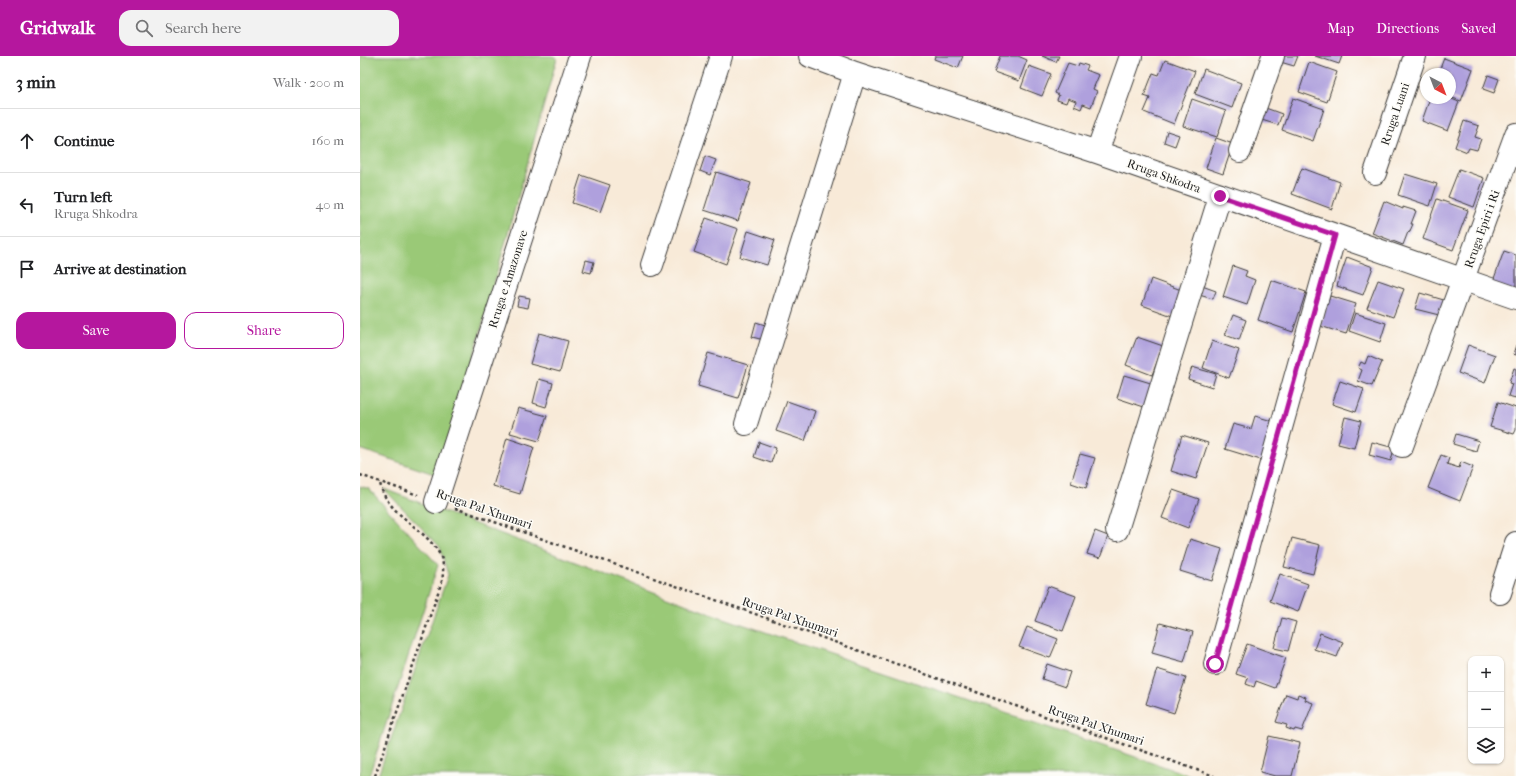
<!DOCTYPE html>
<meta charset="utf-8">
<style>
:root{--surface:#fff;--page:#f2f2f2;--text:#202124;--muted:#757577;--line:#e0e0e0;--accent:#b5179e}
body{margin:0;font-family:"IM FELL French Canon",serif;background:var(--page);color:var(--text)}
.controls{position:absolute;right:12px;bottom:12px;display:grid;overflow:hidden;border-radius:8px;box-shadow:0 1px 3px #0004}
.controls button{width:36px;height:36px;display:grid;place-items:center;padding:0;border:0;border-bottom:1px solid var(--line);background:var(--surface);color:var(--text);font:20px sans-serif}
.compass{position:absolute;left:1060px;top:12px;width:36px;height:36px;border-radius:50%;background:var(--surface);box-shadow:0 1px 3px #0004;rotate:138deg}
.stop{position:absolute;width:12px;height:12px;margin:-9px;border:3px solid #b5179e;border-radius:50%;background:#fff}
.stop.end{background:#b5179e;border-color:#fff;box-shadow:0 1px 4px #0008}
.list{margin:0;padding:0;list-style:none}
h2{display:flex;justify-content:space-between;align-items:center;height:52px;margin:0;padding:0 16px;font-size:17px}
h2 small{font-size:13px;font-weight:400;color:var(--muted)}
.list li{display:grid;grid-template-columns:26px 1fr auto;gap:12px;align-items:center;box-sizing:border-box;height:64px;padding:0 16px;border-top:1px solid var(--line)}
.list b{display:block;font-size:15px;white-space:nowrap}
.list p{margin:0;font-size:13px;white-space:nowrap;color:var(--muted)}
.list em{font-size:13px;font-style:normal;color:var(--muted)}
.actions{display:flex;gap:8px;padding:12px 16px}
.actions a{flex:1;padding:9px 0;border:1px solid var(--accent);border-radius:12px;text-align:center;font-size:14px;color:var(--accent)}
.actions .main{background:var(--accent);color:#fff}
.icon{flex:none;width:22px;height:22px;fill:none;stroke:currentColor;stroke-width:2;stroke-linecap:round;stroke-linejoin:round}
.map{position:relative;flex:none;width:1156px;height:720px;overflow:hidden}
header{display:flex;align-items:center;gap:24px;box-sizing:border-box;height:56px;padding:0 20px;background:var(--accent);color:#fff}
header strong{font-size:19px}
nav{display:flex;gap:22px;margin-inline-start:auto;font-size:14px}
.search{width:280px;height:36px;background:var(--page);display:flex;align-items:center;gap:10px;box-sizing:border-box;padding:0 14px;border-radius:12px;color:var(--muted);font-size:15px}
main{display:flex}
aside{flex:1;background:var(--surface)}
.map>svg:first-child{display:block}
</style>
<header>
<strong>Gridwalk</strong>
<div class="search"><svg class="icon" aria-label="search" viewBox="0 0 24 24"><circle cx="10" cy="10" r="6"/><path d="M15 15l6 6"/></svg>Search here</div>
<nav><a>Map</a><a>Directions</a><a>Saved</a></nav>
</header>
<main>
<aside>
<h2>3 min<small>Walk · 200 m</small></h2>
<ul class="list">
<li><svg class="icon" aria-label="ahead" viewBox="0 0 24 24"><path d="M12 20V5M6 11l6-6 6 6"/></svg><div><b>Continue</b></div><em>160 m</em></li>
<li><svg class="icon" aria-label="left" viewBox="0 0 24 24"><path d="M17 20v-9H6M10 6l-5 5 5 5"/></svg><div><b>Turn left</b><p>Rruga Shkodra</p></div><em>40 m</em></li>
<li><svg class="icon" aria-label="arrive" viewBox="0 0 24 24"><path d="M6 21V4h12l-3 4 3 4H6"/></svg><div><b>Arrive at destination</b></div></li>
</ul>
<div class="actions"><a class="main">Save</a><a>Share</a></div>
</aside>
<div class="map">
<svg width="1156" height="720" viewBox="0 0 1156 720">
<rect width="100%" height="100%" fill="#fdfcf7"/>
<filter id="ink" filterUnits="userSpaceOnUse"><feTurbulence type="fractalNoise" baseFrequency=".025" numOctaves="2"/><feDisplacementMap in="SourceGraphic" scale="8" xChannelSelector="R" yChannelSelector="G"/><feConvolveMatrix kernelMatrix="1 2 1 2 8 2 1 2 1" color-interpolation-filters="sRGB"/></filter>
<filter id="wash" filterUnits="userSpaceOnUse"><feTurbulence type="fractalNoise" baseFrequency=".012" numOctaves="4" result="noise"/><feDisplacementMap in="SourceGraphic" scale="16" xChannelSelector="R" yChannelSelector="G"/><feGaussianBlur stdDeviation="0.9" result="paint"/><feColorMatrix in="noise" values="0 0 0 0 0 0 0 0 0 0 0 0 0 0 0 0 0 1.4 0 .05"/><feComposite in="paint" operator="in"/></filter>
<g filter="url(#wash)">
<rect width="100%" height="100%" fill="#f8ead8"/>
<path fill="#9ac977" stroke="#5b724a" d="M0,0H192L197,2L80,420L0,393Z
M0,430L9,433L78,509L9,720H0Z
M24,433L346,556L832,720H18L88,519L80,491Z"/>
<g id="blocks">
<path fill="#afa0dd" d="M575,0H603L598,12L574,3Z
M640,0H658L667,4L659,25L634,16Z
M682,0H699L696,6Z
M918,0H938L934,10L917,5Z
M955,0H982L979,8Z
M1084,2L1113,13L1101,45L1090,41V18H1078Z
M805,4L835,15L814,68L784,56L790,42L784,40L793,17L799,19Z
M949,6L977,16L967,46L939,36Z
M708,7L718,10L719,7L728,10L726,14L739,19L733,33L737,35L731,51L723,48L721,53L714,50L716,45L708,42L706,47L697,44L699,39L695,37Z
M669,10L691,18L682,40L661,32Z
M844,13L881,27L872,52L835,38Z
M1128,19L1139,23L1134,37L1123,33Z
M933,42L964,53L953,85L922,74Z
M1070,42H1089L1099,46L1088,75L1062,65Z
M832,43L866,55L857,81L823,70Z
M900,50L922,58L918,69L895,62Z
M1104,65L1119,70L1115,81L1121,83L1117,94L1109,92L1107,96L1095,91Z
M807,75L819,79L815,90L804,86Z
M856,82L873,88L863,118L846,112Z
M345,100L356,104L350,119L340,115Z
M942,112L980,126L972,153L932,138Z
M1099,113L1124,122L1114,151L1088,141Z
M356,116L391,127L378,165L344,154Z
M1045,118L1077,128L1070,150L1038,139Z
M221,119L250,129L240,156L212,147Z
M1077,143L1108,154L1093,194L1063,183Z
M1024,145L1043,153V151L1056,155L1051,168H1053L1049,177L1048,176L1043,189L1012,177Z
M346,162L378,173L366,208L334,196Z
M388,175L415,184L407,209L380,201Z
M1144,195L1156,199V237L1132,228Z
M987,201L1013,211L1003,239L977,230Z
M226,204L234,206L231,217L223,215Z
M873,210L887,215L885,220L895,224L887,249L863,241Z
M791,223L824,235L815,261L782,249Z
M911,224L946,236L933,276L898,264Z
M1018,224L1044,233L1033,261L1007,252Z
M842,230L856,235L853,243L839,239Z
M1060,237L1087,245L1083,260L1055,253Z
M159,240L170,242L168,252L157,250Z
M970,240L996,248L986,278L960,270Z
M995,257L1026,267L1020,286L989,275Z
M873,259L886,264L879,284L865,279Z
M396,266L408,270L404,284L392,281Z
M179,277L208,285L200,316L170,308Z
M777,281L803,290L792,319L766,309Z
M852,285L879,294L869,322L843,312Z
M1108,289L1135,299L1125,327L1098,317Z
M1156,289V299L1153,298Z
M348,297L388,309L378,342L338,330Z
M1008,300L1022,306L1012,330L998,325L1002,314L998,312L1001,306L1005,308Z
M832,311L856,318L852,331L828,323Z
M1154,312L1156,313V342L1148,340L1152,328L1149,327Z
M764,319L794,328L787,352L757,342Z
M179,323L193,327L186,351L173,347Z
M980,325L1004,333L996,356L972,348Z
M427,345L455,355L445,385L416,375Z
M1138,346L1156,352V374L1154,378L1130,371Z
M158,352L187,360L179,385L150,377Z
M895,360L919,367L904,405L865,393L873,368L891,373Z
M985,361L1001,365L994,392L978,388Z
M1096,378L1119,385L1116,395L1093,388Z
M822,379L848,387L836,423L811,415Z
M147,382L174,391L160,438L133,430Z
M399,386L416,392L411,407L394,401Z
M1012,386L1034,392L1031,405L1009,399Z
M720,398L735,402L726,432L711,427Z
M1081,399L1089,402L1087,408L1099,412L1101,406L1113,411L1100,445L1068,432Z
M813,434L839,443L828,472L802,462Z
M735,475L748,480L740,502L727,498Z
M932,482L960,489L953,518L924,511Z
M830,483L862,493L852,525L820,515Z
M920,518L948,528L938,556L910,545Z
M688,530L716,540L703,575L675,565Z
M922,562L936,566L928,595L914,592Z
M800,567L833,576L824,606L792,597Z
M667,571L698,583L690,602L659,591Z
M960,577L983,586L977,601L954,593Z
M887,588L926,602L915,632L896,625L894,631L886,628L888,622L876,618Z
M687,608L710,616L705,631L682,623Z
M797,613L826,622L814,657L786,648Z
M926,638L937,642L938,638L946,641L945,644L953,647L942,675L935,673L934,675L926,672L927,669L916,666Z
M909,680L940,687L932,720H915L900,716Z"/>
</g>
</g>
<g filter="url(#ink)">
<use href="#blocks" fill-opacity="0" stroke="#3d3b38" stroke-width="1"/>
<g fill="none" stroke-linecap="round" stroke-linejoin="round">
<g stroke="#3d3b38" stroke-width="24">
<path id="minor" d="M450,0L495,17L737,96L1156,242
M880,95L913,0
M737,96L771,0
M1015,117L1055,0
M292,209L361,0
M386,368L495,17
M1042,390L1156,78
M76,446L220,0
M757,474L860,140
M1140,537L1156,487
M855,608L975,179"/>
</g>
<path stroke="#3d3b38" stroke-width="2.5" stroke-dasharray="3 3" stroke-linecap="butt" d="M0,419L58,439
M95,452L854,720
M15,720L82,525C83,519 84,511 82,504C73,475 24,459 20,426"/>
<use href="#minor" stroke="#fff" stroke-width="22"/>
</g>
</g>
<g fill="none" stroke-linecap="round" stroke-linejoin="round" filter="url(#ink)">
<path stroke="#b5179e" stroke-width="5" d="M855,608L975,179L860,140"/>
</g>
<g text-anchor="middle" stroke-width="3" stroke-linejoin="round" paint-order="stroke">
<g font-size="12" fill="#1c1c1c" stroke="#fdfcf7">
<text transform="translate(1035 58) rotate(-71)" y="4">Rruga Luani</text>
<text transform="translate(804 120) rotate(20)" y="4">Rruga Shkodra</text>
<text transform="translate(1122 173) rotate(-70)" y="4">Rruga Epiri i Ri</text>
<text transform="translate(148 223) rotate(-72)" y="4">Rruga e Amazonave</text>
<text transform="translate(124 453) rotate(19)" y="4">Rruga Pal Xhumari</text>
<text transform="translate(430 561) rotate(19)" y="4">Rruga Pal Xhumari</text>
<text transform="translate(736 669) rotate(19)" y="4">Rruga Pal Xhumari</text>
</g>
</g>
</svg>
<div class="controls">
<button>+</button>
<button>−</button>
<button><svg class="icon" aria-label="layers" viewBox="0 0 24 24"><path d="M12 4l9 5-9 5-9-5zM3 14l9 5 9-5"/></svg></button>
</div>
<svg class="compass" viewBox="-18 -18 36 36"><path d="M0-13l5 13h-10z" fill="#e53935"/><path d="M0 13l5-13h-10z" fill="#757577"/></svg>
<div class="stop" style="left:855px;top:608px"></div>
<div class="stop end" style="left:860px;top:140px"></div>
</div>
</main>
